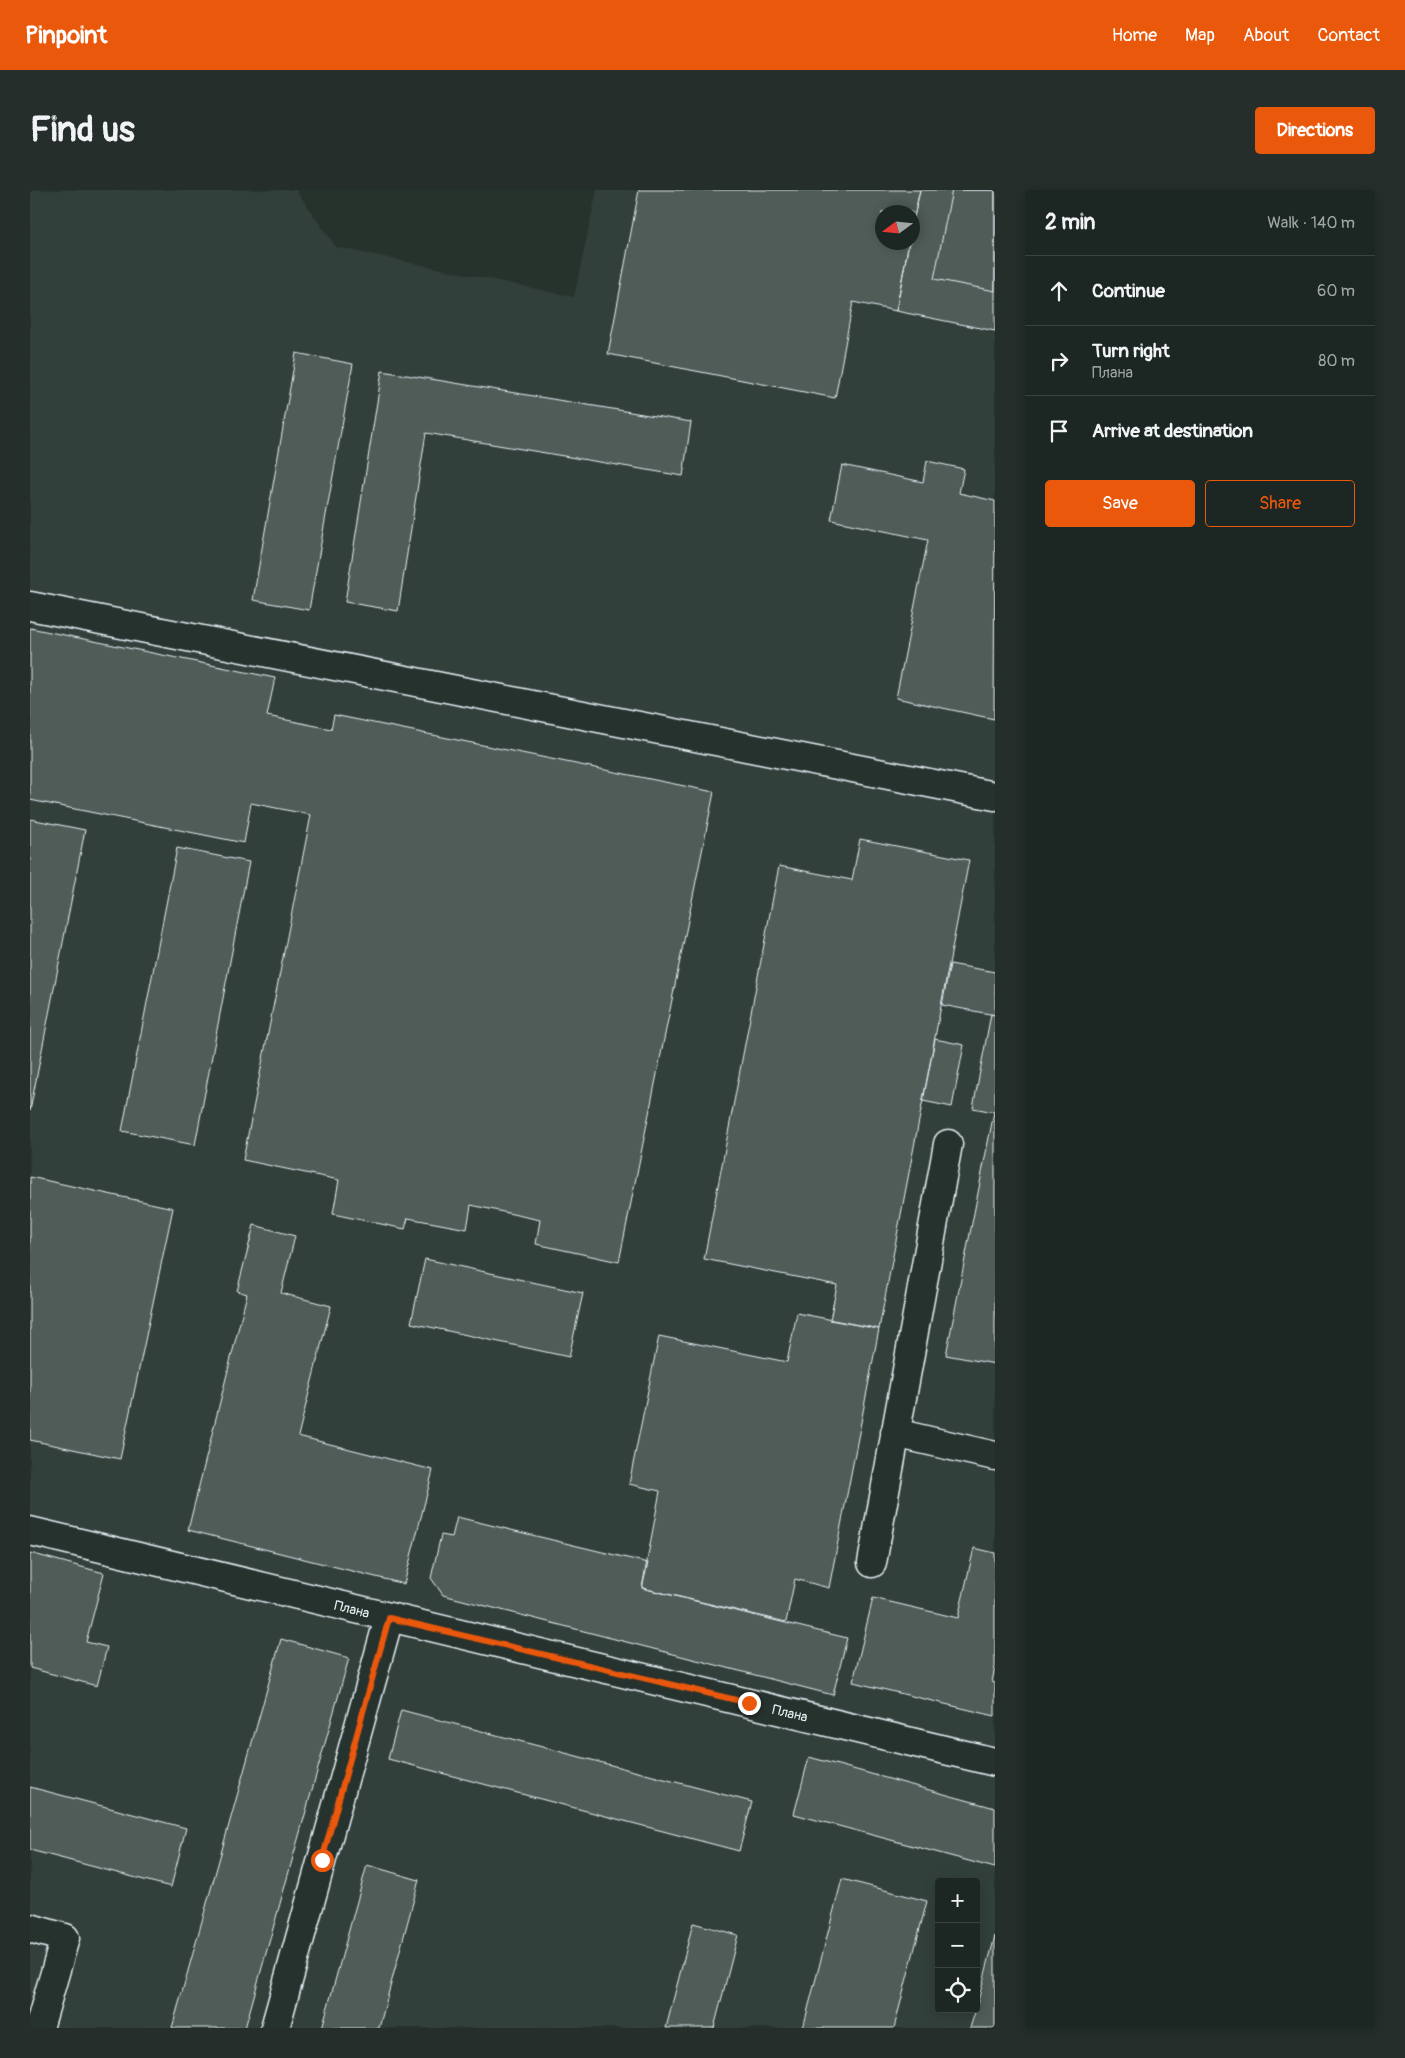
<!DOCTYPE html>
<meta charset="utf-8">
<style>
:root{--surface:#1c2622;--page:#252e2a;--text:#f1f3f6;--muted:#a0a5a5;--line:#3a4340;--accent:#ea580c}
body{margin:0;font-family:Pangolin,sans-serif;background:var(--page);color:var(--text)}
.controls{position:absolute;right:15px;bottom:15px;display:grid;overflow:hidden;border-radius:5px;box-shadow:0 2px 12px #0003}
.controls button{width:45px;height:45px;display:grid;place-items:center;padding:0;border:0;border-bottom:1px solid var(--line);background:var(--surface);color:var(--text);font:25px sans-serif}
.compass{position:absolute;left:845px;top:15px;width:45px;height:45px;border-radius:50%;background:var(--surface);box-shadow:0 2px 12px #0003;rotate:255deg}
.stop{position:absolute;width:15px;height:15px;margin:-11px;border:4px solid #ea580c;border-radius:50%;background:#fff}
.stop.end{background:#ea580c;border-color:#fff;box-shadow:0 1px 5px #0008}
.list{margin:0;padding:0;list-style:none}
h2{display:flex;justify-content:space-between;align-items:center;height:65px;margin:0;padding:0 20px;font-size:21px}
h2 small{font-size:16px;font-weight:400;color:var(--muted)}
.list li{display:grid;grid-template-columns:32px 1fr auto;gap:15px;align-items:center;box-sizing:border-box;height:70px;padding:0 20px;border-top:1px solid var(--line)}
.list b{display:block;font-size:19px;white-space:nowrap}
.list p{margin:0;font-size:16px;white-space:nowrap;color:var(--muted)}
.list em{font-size:16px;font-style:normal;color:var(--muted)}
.actions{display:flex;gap:10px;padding:15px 20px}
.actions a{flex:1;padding:11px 0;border:1px solid var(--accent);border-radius:5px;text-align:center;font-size:18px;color:var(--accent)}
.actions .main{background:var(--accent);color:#fff}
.icon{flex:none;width:28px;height:28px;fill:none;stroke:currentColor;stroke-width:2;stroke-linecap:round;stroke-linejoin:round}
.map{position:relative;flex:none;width:965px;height:1838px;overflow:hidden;border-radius:5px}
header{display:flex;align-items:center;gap:30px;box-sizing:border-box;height:70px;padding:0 25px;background:var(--accent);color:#fff}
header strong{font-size:24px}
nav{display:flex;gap:28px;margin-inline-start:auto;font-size:18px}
.intro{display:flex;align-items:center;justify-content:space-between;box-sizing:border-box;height:120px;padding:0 30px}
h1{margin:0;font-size:35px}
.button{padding:12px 22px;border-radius:5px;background:var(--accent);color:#fff;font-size:18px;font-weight:700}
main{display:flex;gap:30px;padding:0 30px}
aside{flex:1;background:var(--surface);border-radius:5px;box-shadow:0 2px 12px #0003}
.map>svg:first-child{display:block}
</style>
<header>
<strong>Pinpoint</strong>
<nav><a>Home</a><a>Map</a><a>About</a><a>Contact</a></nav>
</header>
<div class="intro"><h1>Find us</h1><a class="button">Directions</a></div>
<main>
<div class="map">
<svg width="965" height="1838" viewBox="0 0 965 1838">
<rect width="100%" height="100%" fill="#26332d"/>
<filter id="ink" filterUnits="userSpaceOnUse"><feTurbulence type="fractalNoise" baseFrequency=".02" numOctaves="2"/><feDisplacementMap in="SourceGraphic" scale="10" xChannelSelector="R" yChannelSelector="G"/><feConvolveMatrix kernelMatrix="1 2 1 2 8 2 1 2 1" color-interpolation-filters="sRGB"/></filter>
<g filter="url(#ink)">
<path fill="#333f3a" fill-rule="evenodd" d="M0,0H266L306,57L544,107L567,0H965V1838H0ZM852,22H882V52H852ZM909,1692H946V1819H909Z"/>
<path fill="#505c59" stroke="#e8f1f8" d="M609,0H890L882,36V22H852V52H879L866,121L823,112L805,208L578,164Z
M890,0H965V141L866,121L879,52H882V36Z
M922,0H965V101L904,89Z
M266,163L323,174L279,420L223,410Z
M352,181L661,232L653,286L396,243L368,421L315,412Z
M897,271L934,279L929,303L965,311L964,529L866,508L898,350L801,330L812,275L893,292Z
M0,438L245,488L237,526L301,539L304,525L684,602L589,1072L506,1054L510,1030L441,1015L437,1039L378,1028L375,1039L303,1024L309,990L213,970L281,625L221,613L214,653L0,610Z
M0,629L55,640L0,921Z
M830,649L939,670L849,1139L800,1130L807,1095L674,1069L749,676L822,690Z
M147,658L219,672L165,955L92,941Z
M920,774L965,782V825L912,815Z
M961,824L965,825V1174L916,1165L964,922L943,918Z
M905,849L934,855L922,917L893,911Z
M0,987L143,1018L90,1269L0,1250Z
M224,1035L265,1046L251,1103L301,1116L268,1246L403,1280L374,1394L158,1340L217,1104L207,1101Z
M395,1069L553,1103L539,1167L381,1133Z
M767,1123L849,1139L799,1398L765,1389L756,1432L612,1398L630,1301L599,1294L629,1146L757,1172Z
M427,1327L618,1373L612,1398L817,1448L803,1505L413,1405L401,1388L411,1345L422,1347Z
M944,1358L965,1363V1477L962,1492L965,1493V1526L823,1492L843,1408L928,1428Z
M0,1363L74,1383L56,1452L77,1457L67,1496L0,1478Z
M251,1449L319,1468L215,1838H142Z
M371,1520L722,1612L709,1661L358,1569Z
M779,1567L965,1618V1678L764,1624Z
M0,1597L156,1638L141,1697L0,1660Z
M337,1675L389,1690L349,1838H292Z
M812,1689L897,1711L864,1838H773Z
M663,1733L708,1745L684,1838H636Z
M965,1746V1838H940L946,1819Z"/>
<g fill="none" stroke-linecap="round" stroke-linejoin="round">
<g stroke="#e8f1f8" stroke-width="31">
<path id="minor" d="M0,416L965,606
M865,1243L965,1266
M0,1341L965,1572
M842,1373L918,954
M0,1738L35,1748L9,1838
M245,1838L359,1428"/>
</g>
<use href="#minor" stroke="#26332d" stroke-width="28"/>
</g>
</g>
<g fill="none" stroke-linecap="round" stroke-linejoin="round" filter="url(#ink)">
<path stroke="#ea580c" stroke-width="6" d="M292,1670L359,1428L719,1513"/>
</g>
<g text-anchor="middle" stroke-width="4" stroke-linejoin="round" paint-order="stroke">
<g font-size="14" fill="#e8f1f8" stroke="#26332d">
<text transform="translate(322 1419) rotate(14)" y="5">Плана</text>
<text transform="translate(760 1523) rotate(13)" y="5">Плана</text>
</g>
</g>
</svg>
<div class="controls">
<button>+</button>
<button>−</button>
<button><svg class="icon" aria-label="locate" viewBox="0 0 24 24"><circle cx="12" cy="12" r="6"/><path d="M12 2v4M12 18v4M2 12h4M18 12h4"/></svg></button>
</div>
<svg class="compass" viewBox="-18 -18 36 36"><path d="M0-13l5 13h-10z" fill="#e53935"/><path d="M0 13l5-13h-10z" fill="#a0a5a5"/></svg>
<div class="stop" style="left:292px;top:1670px"></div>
<div class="stop end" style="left:719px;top:1513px"></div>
</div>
<aside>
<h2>2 min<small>Walk · 140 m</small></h2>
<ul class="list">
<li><svg class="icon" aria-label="ahead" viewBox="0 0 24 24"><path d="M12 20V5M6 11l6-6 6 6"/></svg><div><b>Continue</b></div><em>60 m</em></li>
<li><svg class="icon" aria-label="right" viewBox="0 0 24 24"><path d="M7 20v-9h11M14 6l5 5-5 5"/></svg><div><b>Turn right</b><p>Плана</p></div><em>80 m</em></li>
<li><svg class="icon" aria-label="arrive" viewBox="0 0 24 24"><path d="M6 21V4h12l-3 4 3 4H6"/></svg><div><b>Arrive at destination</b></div></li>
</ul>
<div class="actions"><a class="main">Save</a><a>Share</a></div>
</aside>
</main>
